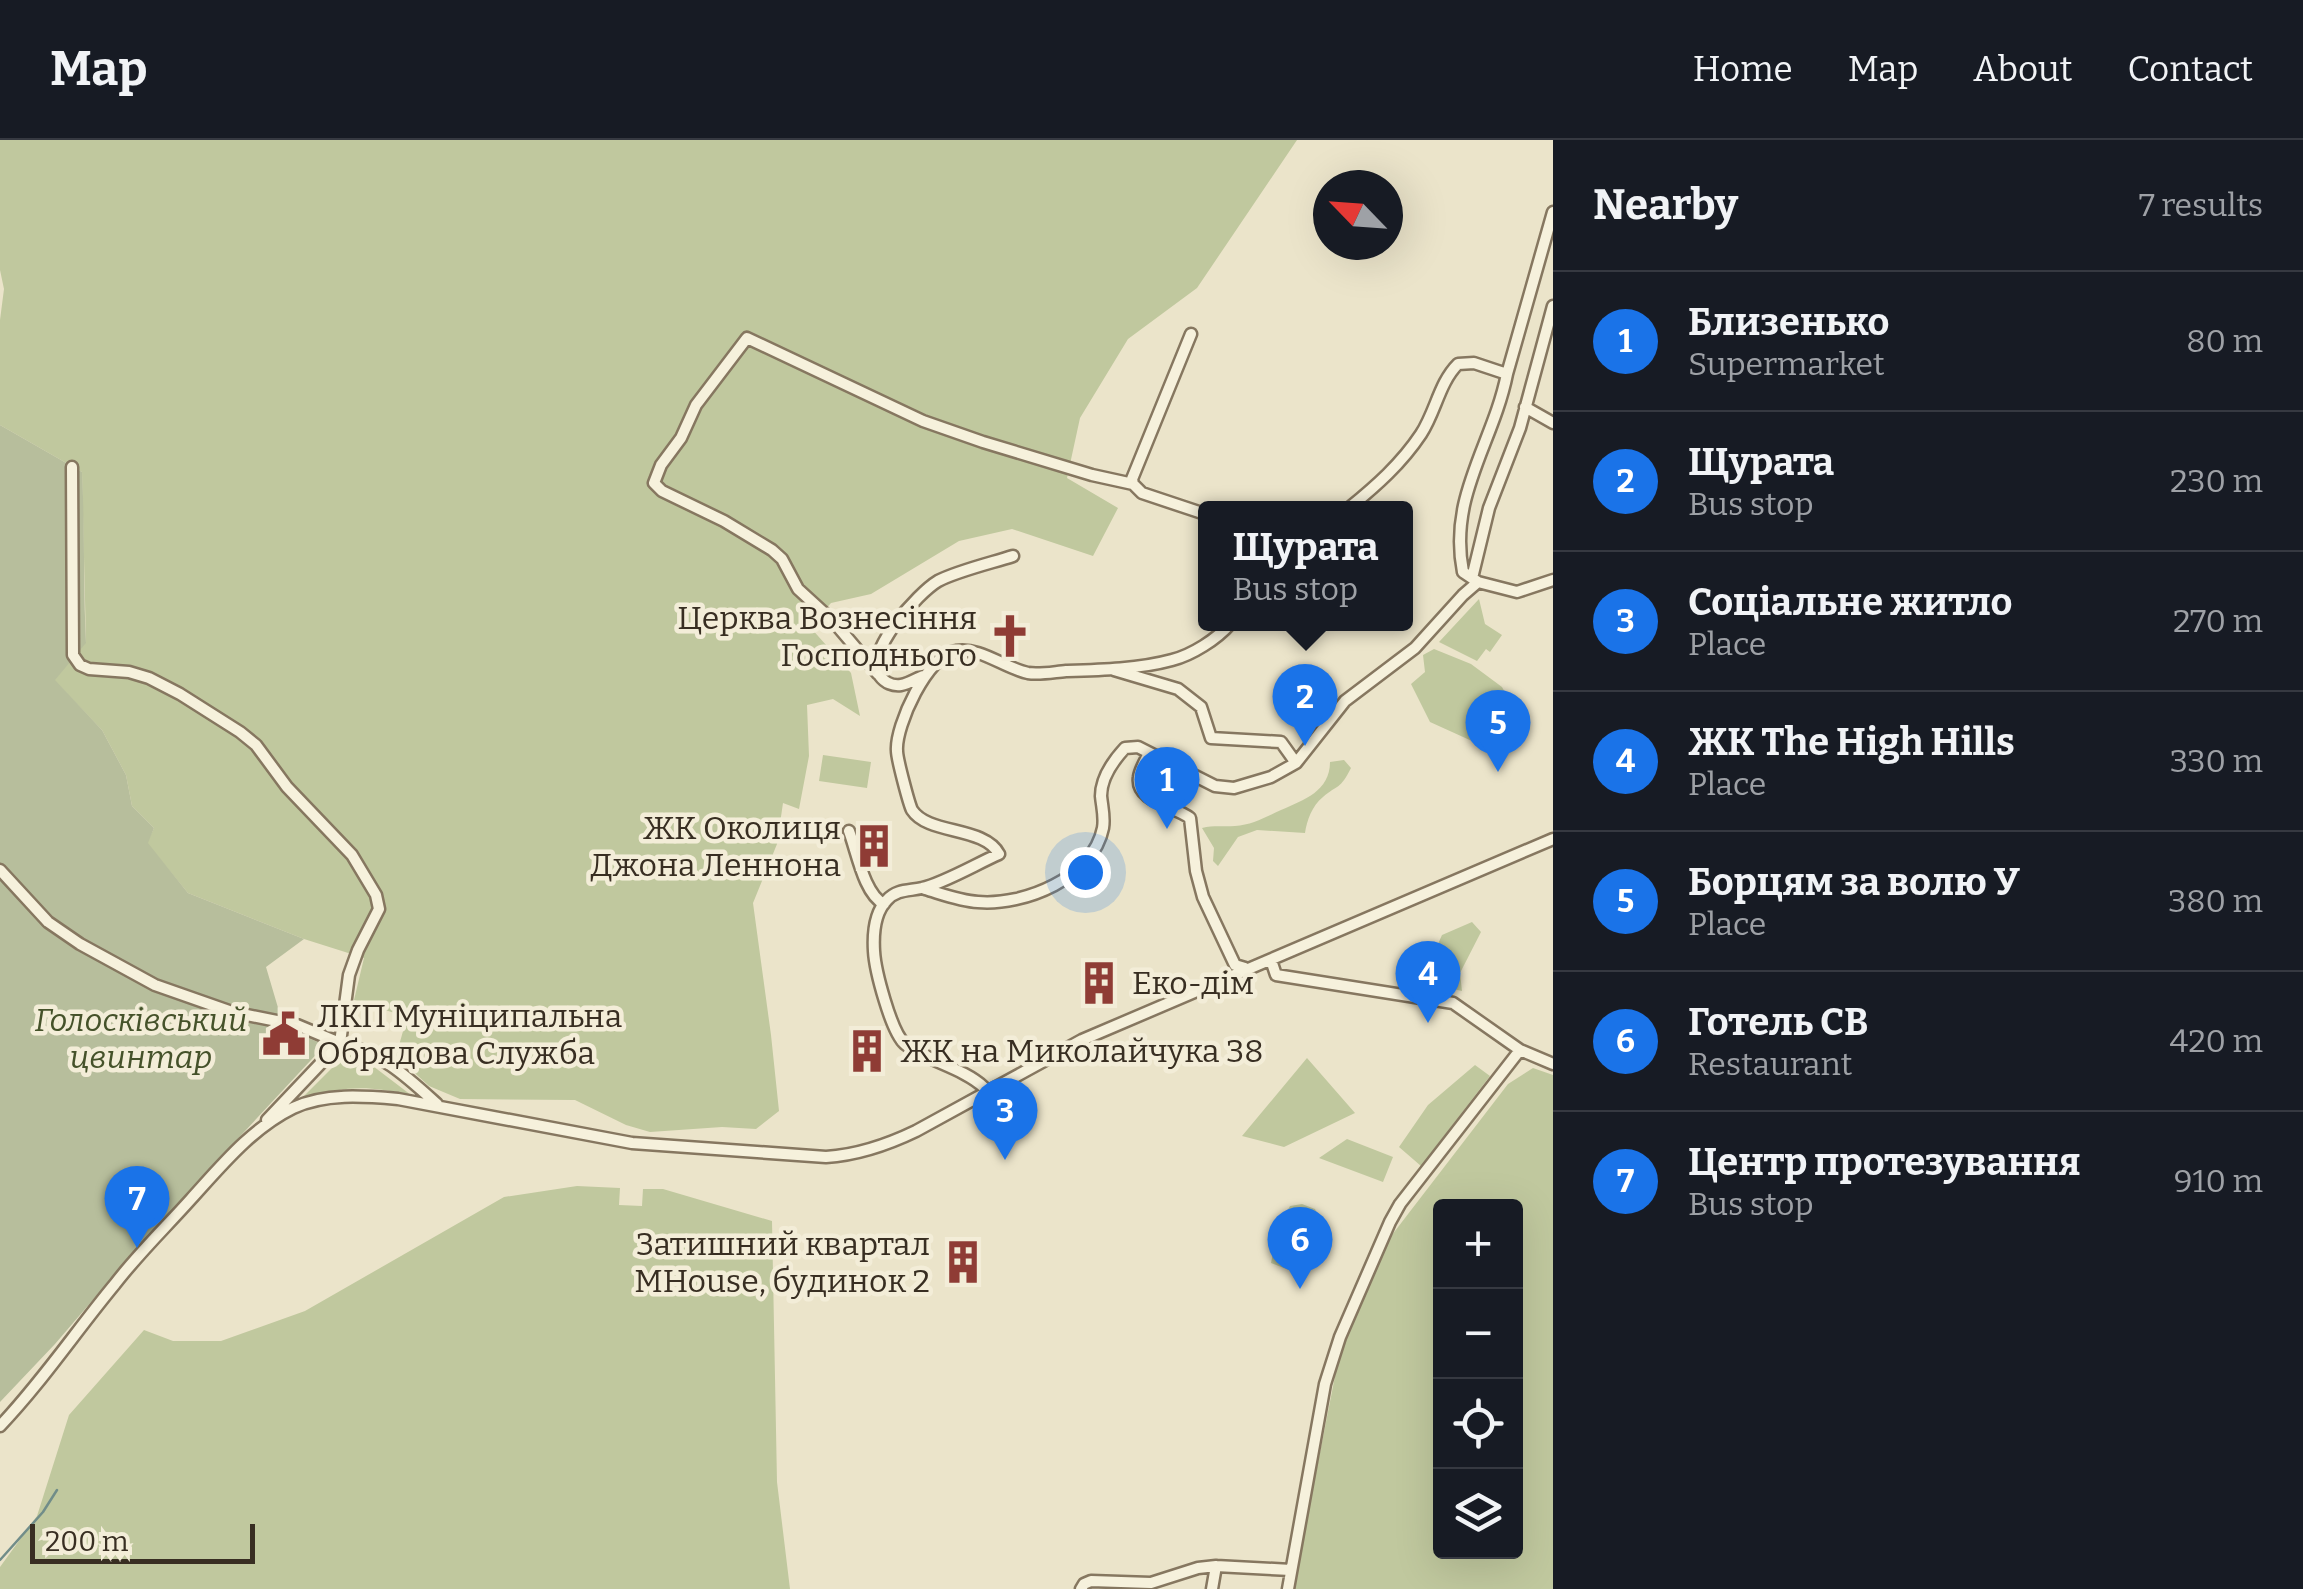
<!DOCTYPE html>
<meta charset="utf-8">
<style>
:root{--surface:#171b24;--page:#242831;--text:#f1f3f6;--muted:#9ea1a6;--line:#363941;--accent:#1a73e8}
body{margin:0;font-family:Bitter,serif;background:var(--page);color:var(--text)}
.controls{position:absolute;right:30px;bottom:30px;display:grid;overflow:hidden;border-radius:10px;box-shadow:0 10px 40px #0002}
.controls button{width:90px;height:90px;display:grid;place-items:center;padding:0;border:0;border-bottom:2px solid var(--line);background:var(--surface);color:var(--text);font:50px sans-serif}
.compass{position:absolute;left:1313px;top:30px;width:90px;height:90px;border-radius:50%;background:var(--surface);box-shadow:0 10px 40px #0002;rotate:295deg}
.scale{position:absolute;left:30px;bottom:25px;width:225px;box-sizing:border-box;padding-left:10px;border:5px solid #382e22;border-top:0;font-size:28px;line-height:35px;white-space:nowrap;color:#382e22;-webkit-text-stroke:8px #f3edd8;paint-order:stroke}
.you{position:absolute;left:1085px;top:732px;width:35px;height:35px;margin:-25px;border:8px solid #fff;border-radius:50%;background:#1a73e8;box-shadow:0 0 0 15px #1a73e833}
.badge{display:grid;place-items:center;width:65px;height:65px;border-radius:50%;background:var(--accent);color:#fff;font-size:32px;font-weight:700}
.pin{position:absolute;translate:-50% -82px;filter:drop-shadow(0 2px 5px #0008)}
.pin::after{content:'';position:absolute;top:52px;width:35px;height:30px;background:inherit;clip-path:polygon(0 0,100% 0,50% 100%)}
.popup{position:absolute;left:1198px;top:361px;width:215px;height:130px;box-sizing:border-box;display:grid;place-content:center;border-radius:10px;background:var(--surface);filter:drop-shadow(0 2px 8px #0005);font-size:32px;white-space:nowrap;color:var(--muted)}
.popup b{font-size:38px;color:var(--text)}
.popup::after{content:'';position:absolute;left:50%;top:100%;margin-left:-20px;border:20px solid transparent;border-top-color:var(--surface)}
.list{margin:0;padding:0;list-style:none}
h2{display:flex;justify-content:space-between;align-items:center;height:130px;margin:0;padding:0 40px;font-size:42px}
h2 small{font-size:32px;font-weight:400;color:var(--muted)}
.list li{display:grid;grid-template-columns:65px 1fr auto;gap:30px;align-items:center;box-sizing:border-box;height:140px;padding:0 40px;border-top:2px solid var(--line)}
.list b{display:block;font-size:38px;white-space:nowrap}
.list p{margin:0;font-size:32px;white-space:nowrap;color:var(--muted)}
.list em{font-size:32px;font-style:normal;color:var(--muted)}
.icon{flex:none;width:55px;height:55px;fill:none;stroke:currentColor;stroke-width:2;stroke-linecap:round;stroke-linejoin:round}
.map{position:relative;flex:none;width:1553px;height:1449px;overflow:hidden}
header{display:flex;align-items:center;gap:60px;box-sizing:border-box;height:140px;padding:0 50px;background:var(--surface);border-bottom:2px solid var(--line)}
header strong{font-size:48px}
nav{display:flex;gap:55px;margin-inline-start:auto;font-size:35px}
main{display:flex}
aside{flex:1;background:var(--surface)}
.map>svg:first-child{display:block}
</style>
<header>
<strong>Map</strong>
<nav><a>Home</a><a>Map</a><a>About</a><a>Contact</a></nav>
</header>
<main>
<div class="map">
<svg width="1553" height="1449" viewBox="0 0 1553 1449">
<rect width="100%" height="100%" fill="#ebe4ca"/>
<path fill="#c0c89e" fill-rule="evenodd" d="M0,0H1297L1197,148L1128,199L1080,278L1067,338L1118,368L1093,416L1012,389L959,401L871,454L831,463L810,487L851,533L860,576L833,559L807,565L809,616L799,669L783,663L777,704L753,763L771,895L779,971L756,989L722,987L650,992L626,985L575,960L460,959L429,946L396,916L407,877L354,860L364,818L304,799L188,753L147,703L154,688L132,666L126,635L102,590L54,540L86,502L82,332L0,285V180L4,149L0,130Z
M1479,459L1485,484L1502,495L1490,512L1486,509L1477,521L1439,502Z
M1434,509L1471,524L1502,547L1520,580L1505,616L1430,582L1411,544L1425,532L1423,515Z
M823,615L871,622L867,648L819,641Z
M1344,620L1351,628C1340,650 1338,644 1323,657C1312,666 1307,680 1305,693L1257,690L1238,697L1218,726L1213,721L1214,708L1202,688C1214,685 1223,687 1235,686C1252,685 1266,677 1281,670C1304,660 1330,651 1330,622Z
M1472,782L1481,792L1460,833L1462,851L1421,842L1442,795Z
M346,914L365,920L411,955C366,945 347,946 302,958Z
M1307,918L1355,973L1284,1007L1242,996Z
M1475,925L1490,936L1421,1026L1399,1007L1428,965Z
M1533,928L1553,935V1449H1293L1341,1206L1385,1104L1508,944ZM1440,1066H1516V1412H1440Z
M1347,999L1393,1017L1383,1042L1319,1018Z
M577,1046L620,1048L619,1065L642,1066L643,1049H663L772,1081L777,1342L790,1449H0V1427L37,1376L69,1275L144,1190L173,1201H221L305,1171L504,1057Z
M1302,1064L1315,1069L1323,1085L1302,1135L1271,1123L1278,1087L1290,1066Z"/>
<path fill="#b7be9c" d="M0,285L82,332C85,389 83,446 86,503L55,540L102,590L126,635L132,666L154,688L148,703L188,753L304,799L266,827L284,888L325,905L152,1091L55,1204L0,1262Z"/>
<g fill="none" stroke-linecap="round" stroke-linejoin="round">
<path stroke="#718d89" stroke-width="2.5" d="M0,1420L43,1372L57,1350"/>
<g stroke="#867760" stroke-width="15">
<path id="minor" d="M1191,194L1132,339L1133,344L1142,353L1205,374
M1525,267L1553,283
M1349,368C1376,346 1401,324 1421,294C1436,271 1439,243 1458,224L1474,223L1507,234
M1472,438L1489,368L1520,288L1553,166
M1478,442L1463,432C1448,356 1493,304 1507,234L1553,72
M1114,530L1178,549L1201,567L1211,598L1281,602L1296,623
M878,534L833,481L798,449L782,419L772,410L724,381L662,351L654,343L661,325L681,298L696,265L747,198L923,281L983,302L1092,335L1133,344
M923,536C916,539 908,544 901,545C893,546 885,543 880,536C863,513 918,453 938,441C957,431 991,423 1013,416
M1149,613C1146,620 1140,629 1139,637C1135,662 1175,666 1190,678L1196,731L1203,757L1235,825L1245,828
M849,691C857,712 864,754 884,764
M0,730L48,782L80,804L155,845L232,872L297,885L340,903L349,835L358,810L379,769L376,755L352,715L287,647L256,605L240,592L180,554L149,538L129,532L89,529L80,525L73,515L72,327
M925,749C942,754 960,761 978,762C1024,766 1093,738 1103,688C1105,677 1102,667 1101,656C1101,638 1113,621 1125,608L1138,607L1215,646L1234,648L1271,637L1296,623L1345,561L1415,508L1463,455L1478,442L1517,452L1553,440
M1271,820L1276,835L1453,863L1520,910L1553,924
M267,980L340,903C382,913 406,936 437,964
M995,991C1010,934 936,929 905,904C891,892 875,830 874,811C873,794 875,772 887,760C897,749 909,751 922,748C942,744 978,723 999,714C984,686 928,695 912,670C909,664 897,619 897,611C895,586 928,514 956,511C981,507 1004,528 1028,533C1039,535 1054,532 1066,531C1101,530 1139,529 1172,520C1192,515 1217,499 1230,484
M0,1286C42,1242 76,1191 115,1144C138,1114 166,1087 191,1059C221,1026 252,988 293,968C325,953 363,956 398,959L632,1003L826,1017C858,1015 887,1005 916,991L1082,900L1553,699
M1081,1449L1084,1444L1091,1441L1151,1443L1198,1428L1216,1426L1291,1430
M1212,1449L1216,1426
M1288,1449L1325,1244L1340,1197L1390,1082L1400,1064L1520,910"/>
</g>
<use href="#minor" stroke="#f6f1dc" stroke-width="10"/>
</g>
<defs>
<g id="church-bare" transform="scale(3.45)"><path d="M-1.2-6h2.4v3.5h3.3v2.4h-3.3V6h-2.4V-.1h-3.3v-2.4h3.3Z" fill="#8f3c35" stroke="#f3edd8" stroke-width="2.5" paint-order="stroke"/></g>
<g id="building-bare" transform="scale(3.45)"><path d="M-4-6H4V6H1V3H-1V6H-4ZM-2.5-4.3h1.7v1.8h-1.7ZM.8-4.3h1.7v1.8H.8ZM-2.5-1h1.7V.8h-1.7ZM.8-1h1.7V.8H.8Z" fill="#8f3c35" stroke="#f3edd8" stroke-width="2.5" paint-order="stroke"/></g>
<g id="civic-bare" transform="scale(3.45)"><path d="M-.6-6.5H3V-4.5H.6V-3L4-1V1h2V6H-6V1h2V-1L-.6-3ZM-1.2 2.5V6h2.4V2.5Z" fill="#8f3c35" stroke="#f3edd8" stroke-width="2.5" paint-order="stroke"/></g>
</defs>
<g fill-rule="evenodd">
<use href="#church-bare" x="1010" y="496"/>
<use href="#building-bare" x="874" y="706"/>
<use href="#building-bare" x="1099" y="843"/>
<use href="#civic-bare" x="284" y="894"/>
<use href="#building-bare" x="867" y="911"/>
<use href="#building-bare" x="963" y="1122"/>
</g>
<g text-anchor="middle" stroke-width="9" stroke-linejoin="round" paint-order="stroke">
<g font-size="32" fill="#382e22" stroke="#f3edd8" text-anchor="end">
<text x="977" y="489">Церква Вознесіння<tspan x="977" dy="37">Господнього</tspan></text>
<text x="841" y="699">ЖК Околиця<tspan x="841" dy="37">Джона Леннона</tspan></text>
<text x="1132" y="854" text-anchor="start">Еко-дім</text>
<text x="317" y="887" text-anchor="start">ЛКП Муніципальна<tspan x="317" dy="37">Обрядова Служба</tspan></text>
<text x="900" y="922" text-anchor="start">ЖК на Миколайчука 38</text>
<text x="930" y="1115">Затишний квартал<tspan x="930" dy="37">MHouse, будинок 2</tspan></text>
</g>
<g font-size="32" font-style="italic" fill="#45522a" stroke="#f3edd8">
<text x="141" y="891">Голосківський<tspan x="141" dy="37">цвинтар</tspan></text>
</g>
</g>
</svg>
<div class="controls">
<button>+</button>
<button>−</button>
<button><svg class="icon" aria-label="locate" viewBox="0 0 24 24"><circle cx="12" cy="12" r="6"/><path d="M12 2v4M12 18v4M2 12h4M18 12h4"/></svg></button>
<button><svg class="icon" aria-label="layers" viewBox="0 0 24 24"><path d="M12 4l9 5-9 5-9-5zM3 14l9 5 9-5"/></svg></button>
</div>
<svg class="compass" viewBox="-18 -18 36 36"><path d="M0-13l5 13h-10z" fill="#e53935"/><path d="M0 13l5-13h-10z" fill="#9ea1a6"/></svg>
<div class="scale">200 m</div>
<div class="you"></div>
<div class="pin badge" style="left:1167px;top:689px">1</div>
<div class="pin badge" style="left:1305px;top:606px">2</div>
<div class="popup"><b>Щурата</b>Bus stop</div>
<div class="pin badge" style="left:1005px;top:1020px">3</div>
<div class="pin badge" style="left:1428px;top:883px">4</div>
<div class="pin badge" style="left:1498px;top:632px">5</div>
<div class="pin badge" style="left:1300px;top:1149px">6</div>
<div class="pin badge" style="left:137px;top:1108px">7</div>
</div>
<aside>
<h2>Nearby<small>7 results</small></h2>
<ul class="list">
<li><span class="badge">1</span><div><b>Близенько</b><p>Supermarket</p></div><em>80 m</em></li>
<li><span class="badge">2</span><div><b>Щурата</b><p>Bus stop</p></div><em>230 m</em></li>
<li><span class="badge">3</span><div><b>Соціальне житло</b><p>Place</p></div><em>270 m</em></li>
<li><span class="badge">4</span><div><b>ЖК The High Hills</b><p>Place</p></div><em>330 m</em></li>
<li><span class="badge">5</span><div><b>Борцям за волю У</b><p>Place</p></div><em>380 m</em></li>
<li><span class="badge">6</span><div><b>Готель СВ</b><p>Restaurant</p></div><em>420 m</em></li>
<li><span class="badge">7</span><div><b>Центр протезування</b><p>Bus stop</p></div><em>910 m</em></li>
</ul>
</aside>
</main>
